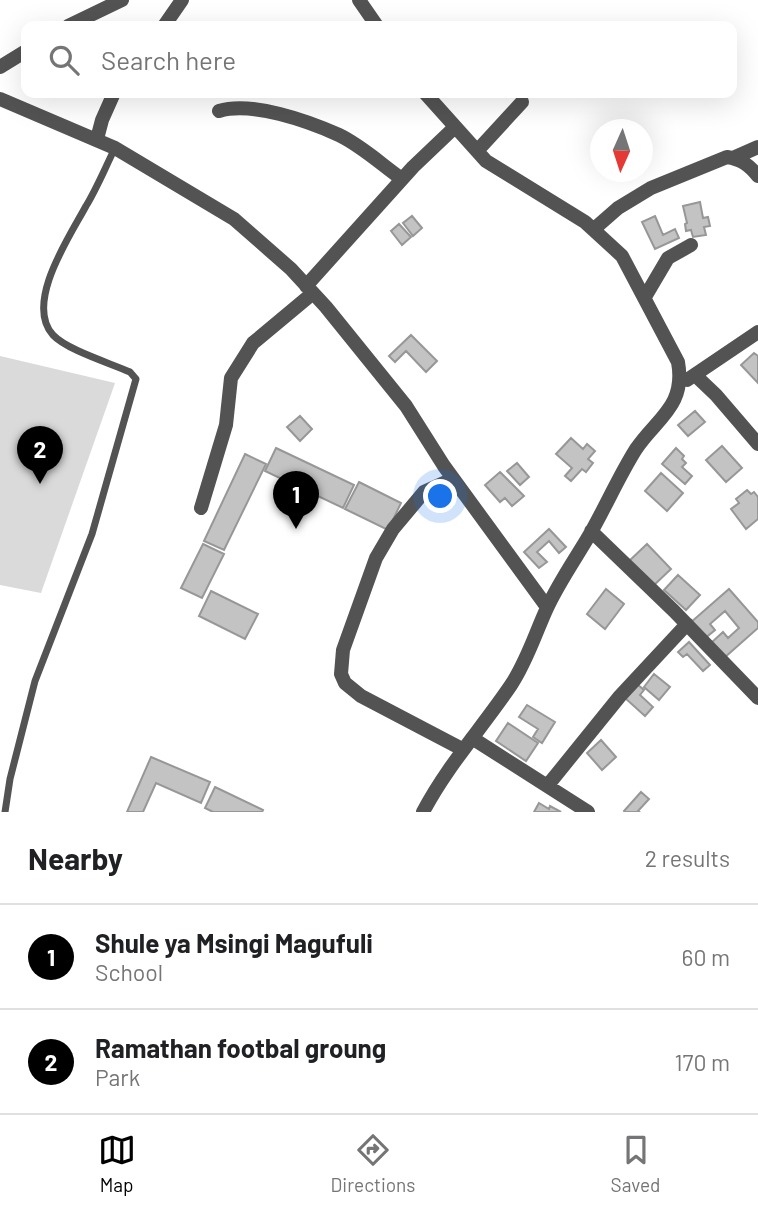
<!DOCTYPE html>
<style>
:root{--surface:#fff;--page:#f2f2f2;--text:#202124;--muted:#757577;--line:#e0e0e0;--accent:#000}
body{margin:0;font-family:Barlow,sans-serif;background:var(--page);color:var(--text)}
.compass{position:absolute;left:590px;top:119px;width:63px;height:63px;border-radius:50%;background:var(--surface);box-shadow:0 7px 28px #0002;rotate:183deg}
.you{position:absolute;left:441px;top:497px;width:24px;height:24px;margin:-18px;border:5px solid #fff;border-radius:50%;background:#1a73e8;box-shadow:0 0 0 10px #1a73e833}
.badge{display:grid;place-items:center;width:46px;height:46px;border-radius:50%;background:var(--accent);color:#fff;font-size:23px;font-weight:700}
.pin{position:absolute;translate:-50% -58px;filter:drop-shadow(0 2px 4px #0008)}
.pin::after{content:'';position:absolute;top:37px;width:24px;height:21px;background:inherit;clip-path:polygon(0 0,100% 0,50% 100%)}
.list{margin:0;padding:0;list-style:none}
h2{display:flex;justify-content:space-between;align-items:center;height:91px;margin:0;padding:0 28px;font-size:30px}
h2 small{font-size:23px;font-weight:400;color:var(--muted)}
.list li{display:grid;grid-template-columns:46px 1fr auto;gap:21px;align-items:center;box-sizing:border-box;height:105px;padding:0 28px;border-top:2px solid var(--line)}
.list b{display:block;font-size:26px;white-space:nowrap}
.list p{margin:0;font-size:23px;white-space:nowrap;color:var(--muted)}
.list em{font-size:23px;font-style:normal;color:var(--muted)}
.icon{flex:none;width:38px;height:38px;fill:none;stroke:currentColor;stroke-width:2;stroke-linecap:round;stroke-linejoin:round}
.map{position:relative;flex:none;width:758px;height:812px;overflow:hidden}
.search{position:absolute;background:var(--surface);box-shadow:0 7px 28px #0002;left:21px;right:21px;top:21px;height:77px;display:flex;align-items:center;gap:18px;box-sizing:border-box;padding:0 24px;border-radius:14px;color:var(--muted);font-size:26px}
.sheet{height:301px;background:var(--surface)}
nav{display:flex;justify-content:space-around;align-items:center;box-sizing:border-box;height:98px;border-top:2px solid var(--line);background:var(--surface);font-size:19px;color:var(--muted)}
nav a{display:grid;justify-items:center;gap:4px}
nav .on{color:var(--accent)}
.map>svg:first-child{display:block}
</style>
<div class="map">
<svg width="758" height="812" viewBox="0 0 758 812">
<rect width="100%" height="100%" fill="#fff"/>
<path fill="#dadada" d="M0,356L115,383L41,593L0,585Z"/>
<path fill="#c3c3c3" stroke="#979797" stroke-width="2" d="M700,202L703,218L708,217L710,226L704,227L706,235L693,237L691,230L686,231L685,224L687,223L683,206Z
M412,216L422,228L413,236L403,223Z
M655,216L663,235L675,229L679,238L655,249L642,222Z
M399,224L411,237L402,245L391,231Z
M411,335L437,361L426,372L406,351L395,362L389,356Z
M754,353L758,356V383L741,365Z
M695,411L705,422L688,436L678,425Z
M300,416L312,429L300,441L287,427Z
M571,438L583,449L587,444L595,451L588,459L593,463L586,472L582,469L571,481L565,476L572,468L556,454Z
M722,446L742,468L726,482L706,460Z
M276,448L354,485L343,508L265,471Z
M676,448L684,456L682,459L686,463L682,467L692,476L685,484L662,464Z
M245,454L266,464L224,550L204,541Z
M517,463L529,477L520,485L507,471Z
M500,472L524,496L512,506L505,498L500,502L485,485Z
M661,473L683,493L667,511L645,491Z
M359,482L401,503L388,530L345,509Z
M747,490L751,494L754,492L758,497V519L746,529L731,509L739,503L736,499Z
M549,529L566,547L559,553L549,541L537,552L547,562L539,568L524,552Z
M203,544L224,554L202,598L181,588Z
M647,544L671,569L652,587L628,562Z
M678,575L700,595L686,610L664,590Z
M606,589L624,604L605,629L587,614Z
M729,589L758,622V628L724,658L711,643L723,632L728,638L739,628L725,611L710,624L715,630L704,639L690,623Z
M211,591L258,614L245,639L199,616Z
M689,642L710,665L703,671L687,654L683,657L678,652Z
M654,674L670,687L659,700L644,687Z
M637,684L644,690L640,695L653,707L645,716L625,698Z
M527,705L555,722L542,743L533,737L538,729L519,717Z
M508,723L538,743L526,761L496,741Z
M601,740L616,757L602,770L587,753Z
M151,757L210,782L201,803L156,783L143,812H127Z
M215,787L263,810L262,812H213L205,808Z
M641,792L649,799L638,811L640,812H625L624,811Z
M539,803L549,809L550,806L561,812H534Z"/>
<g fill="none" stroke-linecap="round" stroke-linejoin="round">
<path stroke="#535353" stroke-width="7" d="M5,812L10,779L35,681L92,534L136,379L130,372C110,363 67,350 53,335C24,303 70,236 86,206C97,188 105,168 115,148"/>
<path stroke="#535353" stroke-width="14" d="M359,0L377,26
M68,26L122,0
M164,26L182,0
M0,67L26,51
M0,99L115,148L234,219L291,269L326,307L406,406L444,466L547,607
M219,111C252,101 308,121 339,135C362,146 382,165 402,179
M97,139L102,120L114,93
M477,151L522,102
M733,158L758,147
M594,229L618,208L651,188L727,157C741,159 749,165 758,176
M306,286L413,167L455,127
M645,297L668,258L691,245
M695,375L716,395L758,444
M687,380L758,332
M453,479L424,492L393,529L376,558L343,650L341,674L345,683L361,696L462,749
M201,508L226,425L231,378L253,343L313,293
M591,531L674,611L758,698
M472,738L588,812
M548,785L620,696L687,624
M423,812C447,766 482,728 511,685C527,661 535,634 547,608C559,582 576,558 590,534C606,506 619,476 636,449C657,418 686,406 678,362L622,256L585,222L486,161L425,93"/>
</g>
</svg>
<svg class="compass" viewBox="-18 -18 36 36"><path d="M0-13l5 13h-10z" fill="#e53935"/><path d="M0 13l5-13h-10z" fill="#757577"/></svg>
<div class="you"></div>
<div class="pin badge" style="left:296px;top:529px">1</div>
<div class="pin badge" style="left:40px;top:484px">2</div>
<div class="search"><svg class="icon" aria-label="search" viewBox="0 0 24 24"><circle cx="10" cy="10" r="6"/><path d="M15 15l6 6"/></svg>Search here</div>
</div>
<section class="sheet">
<h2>Nearby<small>2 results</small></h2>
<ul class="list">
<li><span class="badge">1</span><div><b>Shule ya Msingi Magufuli</b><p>School</p></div><em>60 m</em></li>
<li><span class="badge">2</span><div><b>Ramathan footbal groung</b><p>Park</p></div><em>170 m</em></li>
</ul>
</section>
<nav>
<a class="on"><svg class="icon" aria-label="map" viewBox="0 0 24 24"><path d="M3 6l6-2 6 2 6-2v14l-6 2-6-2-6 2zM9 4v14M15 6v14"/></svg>Map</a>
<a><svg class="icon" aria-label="directions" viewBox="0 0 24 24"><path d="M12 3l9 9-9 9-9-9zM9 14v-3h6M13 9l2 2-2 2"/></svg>Directions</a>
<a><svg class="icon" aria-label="saved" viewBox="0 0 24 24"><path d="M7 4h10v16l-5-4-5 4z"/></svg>Saved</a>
</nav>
